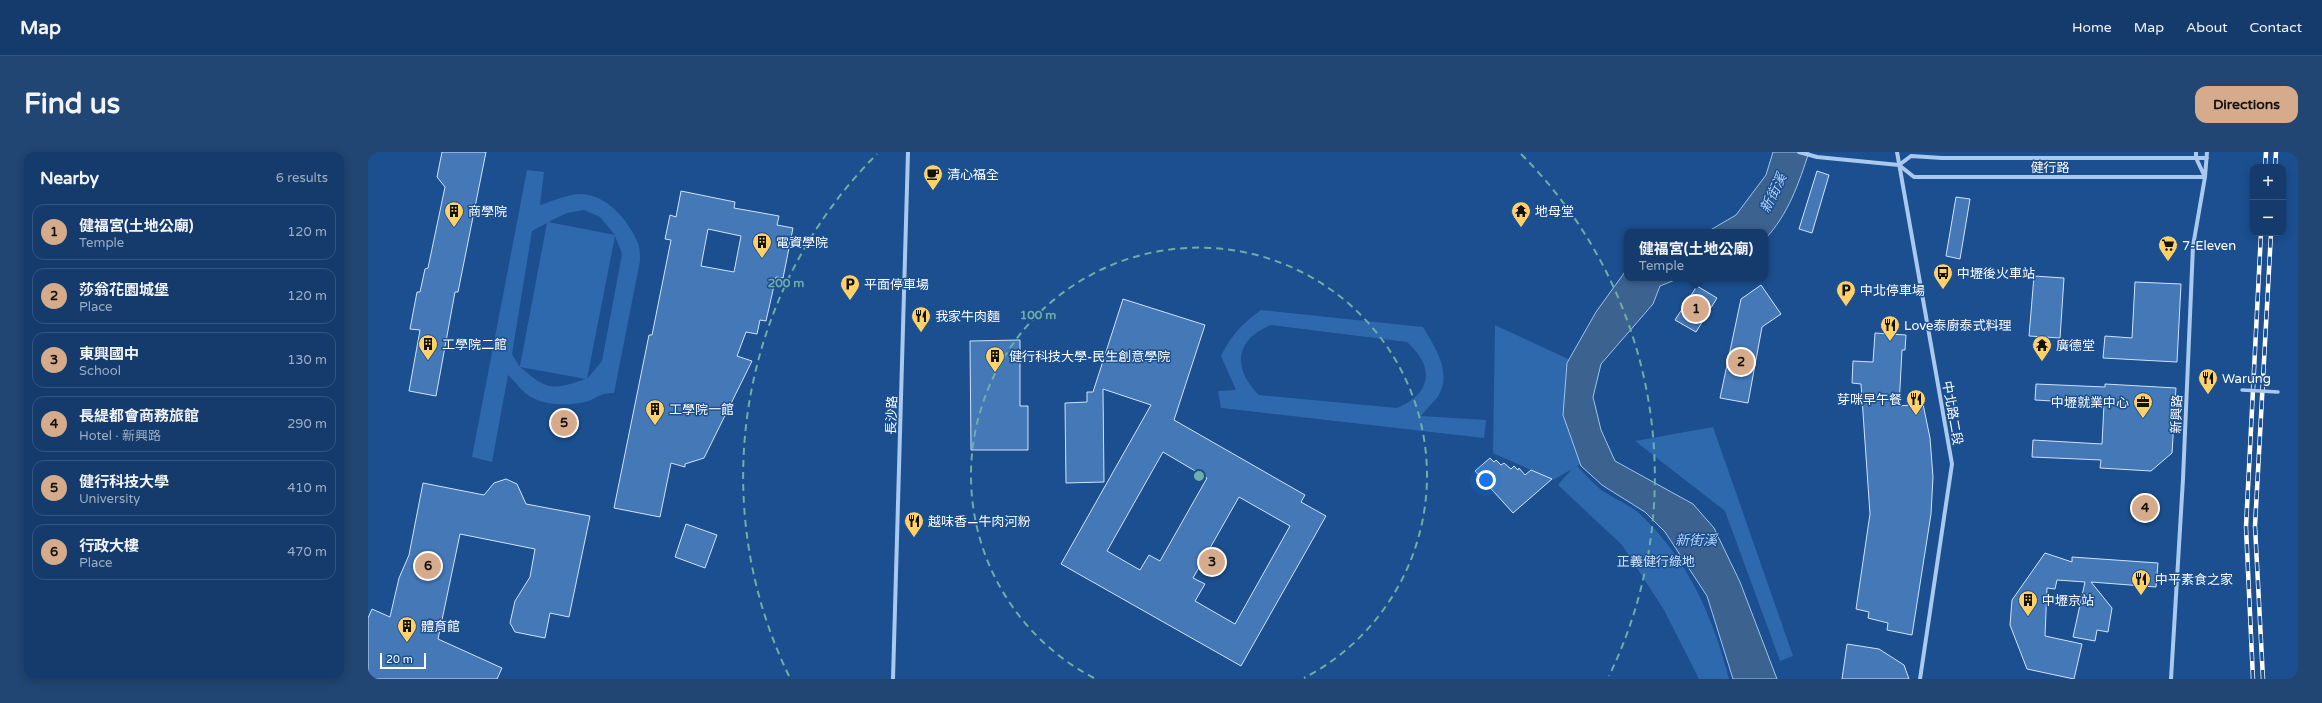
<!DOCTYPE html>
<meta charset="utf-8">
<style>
:root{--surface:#143b6b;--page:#214673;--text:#f1f3f6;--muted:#9dadc1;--line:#33557e;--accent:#d6ab8b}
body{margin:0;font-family:"Varela Round","Noto Sans TC",sans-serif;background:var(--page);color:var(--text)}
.controls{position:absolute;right:12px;top:12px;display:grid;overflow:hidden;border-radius:8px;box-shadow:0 2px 10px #0003}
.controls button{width:36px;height:36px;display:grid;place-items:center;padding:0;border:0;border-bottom:1px solid var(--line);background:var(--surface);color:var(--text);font:20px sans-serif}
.scale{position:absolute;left:12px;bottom:10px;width:46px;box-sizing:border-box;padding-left:4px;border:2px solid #fff;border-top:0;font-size:11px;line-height:14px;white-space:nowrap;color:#fff;-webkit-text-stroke:3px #1b4f8f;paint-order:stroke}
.you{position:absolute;left:1118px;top:328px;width:14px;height:14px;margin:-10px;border:3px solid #fff;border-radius:50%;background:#1a73e8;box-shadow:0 0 0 6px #1a73e833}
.badge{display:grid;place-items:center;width:26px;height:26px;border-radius:50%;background:var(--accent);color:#111;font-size:13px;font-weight:700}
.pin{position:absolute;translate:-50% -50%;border:2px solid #fff;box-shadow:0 1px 4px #0006}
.popup{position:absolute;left:1256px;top:77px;width:144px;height:52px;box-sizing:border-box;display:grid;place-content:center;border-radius:8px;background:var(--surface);filter:drop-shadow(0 1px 3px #0005);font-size:13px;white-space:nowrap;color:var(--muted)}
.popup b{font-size:15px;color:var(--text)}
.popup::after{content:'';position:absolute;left:50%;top:100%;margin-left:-8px;border:8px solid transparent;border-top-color:var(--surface)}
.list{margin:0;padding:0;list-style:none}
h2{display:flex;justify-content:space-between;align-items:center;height:52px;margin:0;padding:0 16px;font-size:17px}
h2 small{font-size:13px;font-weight:400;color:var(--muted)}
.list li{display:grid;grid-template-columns:26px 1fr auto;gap:12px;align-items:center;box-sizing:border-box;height:56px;margin:0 8px 8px;padding:0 8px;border:1px solid var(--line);border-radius:12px}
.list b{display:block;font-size:15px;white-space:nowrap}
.list p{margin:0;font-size:13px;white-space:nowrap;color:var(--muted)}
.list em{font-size:13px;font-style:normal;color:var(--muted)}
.map{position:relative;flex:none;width:1930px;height:527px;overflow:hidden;border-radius:12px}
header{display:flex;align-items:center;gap:24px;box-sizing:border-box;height:56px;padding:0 20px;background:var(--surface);border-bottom:1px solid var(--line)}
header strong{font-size:19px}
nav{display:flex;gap:22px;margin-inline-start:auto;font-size:14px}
.intro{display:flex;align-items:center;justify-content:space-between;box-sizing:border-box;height:96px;padding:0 24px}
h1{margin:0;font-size:28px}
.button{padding:10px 18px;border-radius:12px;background:var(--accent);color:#111;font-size:14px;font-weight:700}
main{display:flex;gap:24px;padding:0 24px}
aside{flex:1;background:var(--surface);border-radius:12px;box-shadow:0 2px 10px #0003}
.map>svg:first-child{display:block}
</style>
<header>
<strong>Map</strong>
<nav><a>Home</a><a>Map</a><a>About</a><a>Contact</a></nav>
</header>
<div class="intro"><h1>Find us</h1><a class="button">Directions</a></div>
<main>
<aside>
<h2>Nearby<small>6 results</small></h2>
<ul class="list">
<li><span class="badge">1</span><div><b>健福宮(土地公廟)</b><p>Temple</p></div><em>120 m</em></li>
<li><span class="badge">2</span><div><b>莎翁花園城堡</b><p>Place</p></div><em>120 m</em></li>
<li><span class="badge">3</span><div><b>東興國中</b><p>School</p></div><em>130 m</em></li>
<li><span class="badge">4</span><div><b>長緹都會商務旅館</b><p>Hotel · 新興路</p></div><em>290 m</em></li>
<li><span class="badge">5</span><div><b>健行科技大學</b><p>University</p></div><em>410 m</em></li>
<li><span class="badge">6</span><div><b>行政大樓</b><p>Place</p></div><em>470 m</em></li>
</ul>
</aside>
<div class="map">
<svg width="1930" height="527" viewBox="0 0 1930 527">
<rect width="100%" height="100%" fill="#1b4f8f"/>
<path fill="#2e69ad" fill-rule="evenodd" d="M159,18L176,20L172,53C185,49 199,42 214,42C240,44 260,68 270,91C272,96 272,103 272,109L246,241C231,241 232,245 220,249C203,254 181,254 165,246C155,242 148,230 140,223L124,310L104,305ZM216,58L232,65L247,83L180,70L199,61ZM179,71L152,214H151L144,202L164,79ZM247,84L254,102L234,209L219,227ZM152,215L218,227C184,238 180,239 152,215Z
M893,158L1055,175C1068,197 1086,223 1068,247C1063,253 1057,258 1053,264L1118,268L1116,286L853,256L850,239L868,238L853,204C863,183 875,171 893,158ZM903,173L1039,190C1067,215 1064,241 1029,256L891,243C864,217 867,187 903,173Z
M1127,173L1211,212L1222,306L1209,314C1217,322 1225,331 1233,338C1246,347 1263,353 1274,364C1320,408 1346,467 1361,527H1331L1296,458L1254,393L1190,333L1204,317L1185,328L1125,301Z
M1345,275L1425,504L1412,509L1357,359L1267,289Z"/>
<path fill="#3c6290" stroke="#9cc4f0" d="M1405,0H1441C1431,31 1420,63 1397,87V80H1339L1368,63L1398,23Z
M1259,117V126H1312L1292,134L1285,152L1233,212L1225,245L1233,278L1247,309L1325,352L1346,376L1372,430L1409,527H1365L1339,444L1297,380L1277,360L1234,333L1213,314L1195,263L1199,211L1228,160Z"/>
<path fill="#4478b7" stroke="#cfe3fa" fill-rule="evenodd" d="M74,0H118L90,140H87L68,244L41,239L52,178L42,177L49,140H52L57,117L60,116L77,35L69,25Z
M1449,19L1461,23L1444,81L1431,77Z
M313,39L367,50L366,56L411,64L409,73L425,76L415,126L408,125L398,169L392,168L389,182L378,180L369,204L384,209L336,306L317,312V315L303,311L292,365L246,356L281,183H284L303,88L297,87L302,63L308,65ZM340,77L373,84L366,120L333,114Z
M1588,45L1602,47L1592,107L1578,104Z
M1666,124L1696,126L1692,186L1661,184Z
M1767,130L1813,132L1809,210L1735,206L1737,184L1764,186Z
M1393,133L1413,162L1394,175L1380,251L1352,246L1373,147Z
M1329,134L1349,146L1328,180L1307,168Z
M755,147L837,173L806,268L937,343L933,350L958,364L873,514L693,412L783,253L735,237L736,330L698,331L697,251L719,250V240H725ZM795,300L839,326L792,409L781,403L772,418L739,399ZM871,345L922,374L867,472L827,449L837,432L825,426Z
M1507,181L1538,183L1537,198H1534L1531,254L1542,253L1544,256L1555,252L1562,286L1565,325L1563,362L1544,483L1519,478L1520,471L1500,466L1501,460L1488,457L1502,362L1493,232L1484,231L1485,209L1505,210Z
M652,188V254H660V298H603L602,189Z
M1668,232L1737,235V232L1808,236L1804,301L1783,319L1732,316L1733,308L1664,305L1665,288L1734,292L1736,252L1667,248Z
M1122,306L1126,310L1128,308L1133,313L1136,311L1143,317L1146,314L1150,318L1151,316L1157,323L1163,318L1184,327L1145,361L1107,319Z
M138,327L149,332L158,352L222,364L201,465L182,461L177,486L147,480L142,471L147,449L162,425L167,397L92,382L70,487L134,516L129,527H0V466L4,457L22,465L31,426L41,403L55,331L116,343L126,331Z
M318,372L349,383L337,416L307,405Z
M1677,401L1704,410V405L1790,411L1788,435L1723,430L1744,456L1740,480L1729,478L1727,489L1705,485L1717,430L1689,428L1687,437L1679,436L1677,484L1714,492L1706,527L1659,517L1642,473L1644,448Z
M1479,492L1511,497L1536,513L1541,527H1474Z"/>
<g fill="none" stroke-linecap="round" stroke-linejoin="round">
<path stroke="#a9c9ee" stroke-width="4" d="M1431,0L1449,5L1531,13L1546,25H1837
M1529,0L1584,312L1552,527
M1828,0V6L1837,25
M1531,13L1543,4L1574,6H1839
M525,527L540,0
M1803,527L1815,327L1825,94L1837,25L1839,0"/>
<g stroke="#fff" stroke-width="4.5">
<path id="rail" d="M1897,15L1898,0
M1907,15L1908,0
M1885,527L1878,375L1893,81
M1895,527L1887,374L1903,81"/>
</g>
<use href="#rail" stroke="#1b4f8f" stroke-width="3" stroke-dasharray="9" stroke-linecap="butt"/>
<path stroke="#a9c9ee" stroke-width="3.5" d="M1874,238L1910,240"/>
</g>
<g fill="none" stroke="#6fada8" stroke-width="2" stroke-dasharray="7 5">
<path d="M726 526A228 228 0 1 1 936 526"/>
<path d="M421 524A456 456 0 0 1 509 2M1153 2A456 456 0 0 1 1241 524"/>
</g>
<defs>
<g id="cafe-pin" transform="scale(1)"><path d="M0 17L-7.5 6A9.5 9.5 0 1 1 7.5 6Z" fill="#ffd166" stroke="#1b4f8f"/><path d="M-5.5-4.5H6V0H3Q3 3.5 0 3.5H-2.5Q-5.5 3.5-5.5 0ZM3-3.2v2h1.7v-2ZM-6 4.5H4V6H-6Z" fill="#111"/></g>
<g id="building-pin" transform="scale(1)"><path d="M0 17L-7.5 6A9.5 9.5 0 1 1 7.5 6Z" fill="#ffd166" stroke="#1b4f8f"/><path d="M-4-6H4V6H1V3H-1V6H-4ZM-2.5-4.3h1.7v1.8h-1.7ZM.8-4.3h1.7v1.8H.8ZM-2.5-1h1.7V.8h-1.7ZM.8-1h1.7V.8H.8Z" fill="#111"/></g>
<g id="temple-pin" transform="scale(1)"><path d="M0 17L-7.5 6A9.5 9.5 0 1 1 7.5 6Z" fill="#ffd166" stroke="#1b4f8f"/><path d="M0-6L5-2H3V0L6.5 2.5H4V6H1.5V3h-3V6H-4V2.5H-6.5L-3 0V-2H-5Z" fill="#111"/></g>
<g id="supermarket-pin" transform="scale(1)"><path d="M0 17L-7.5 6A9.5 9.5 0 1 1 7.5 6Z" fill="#ffd166" stroke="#1b4f8f"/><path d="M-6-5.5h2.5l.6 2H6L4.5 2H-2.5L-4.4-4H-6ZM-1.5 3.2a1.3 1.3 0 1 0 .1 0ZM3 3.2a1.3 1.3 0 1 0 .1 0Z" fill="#111"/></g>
<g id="bus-pin" transform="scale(1)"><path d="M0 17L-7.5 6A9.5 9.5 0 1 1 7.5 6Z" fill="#ffd166" stroke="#1b4f8f"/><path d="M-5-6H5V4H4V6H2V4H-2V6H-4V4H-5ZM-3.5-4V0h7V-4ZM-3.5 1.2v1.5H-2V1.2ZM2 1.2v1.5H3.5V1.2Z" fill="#111"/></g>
<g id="parking-pin" transform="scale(1)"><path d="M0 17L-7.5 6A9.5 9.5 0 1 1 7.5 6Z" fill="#ffd166" stroke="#1b4f8f"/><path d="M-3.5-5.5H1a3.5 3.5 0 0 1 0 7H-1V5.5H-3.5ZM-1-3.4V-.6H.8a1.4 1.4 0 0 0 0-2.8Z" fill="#111"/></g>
<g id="restaurant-pin" transform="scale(1)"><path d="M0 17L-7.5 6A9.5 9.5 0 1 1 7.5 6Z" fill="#ffd166" stroke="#1b4f8f"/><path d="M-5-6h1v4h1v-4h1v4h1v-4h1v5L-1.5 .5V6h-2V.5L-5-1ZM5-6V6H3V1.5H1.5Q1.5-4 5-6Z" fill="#111"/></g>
<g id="office-pin" transform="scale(1)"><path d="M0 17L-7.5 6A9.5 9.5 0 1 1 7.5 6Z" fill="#ffd166" stroke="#1b4f8f"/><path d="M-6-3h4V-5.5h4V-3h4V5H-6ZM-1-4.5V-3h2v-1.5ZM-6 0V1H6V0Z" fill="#111"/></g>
</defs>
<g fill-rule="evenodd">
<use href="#cafe-pin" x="565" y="22"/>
<use href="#building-pin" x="86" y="59"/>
<use href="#temple-pin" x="1153" y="59"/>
<use href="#building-pin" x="394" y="90"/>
<use href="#supermarket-pin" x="1800" y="93"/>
<use href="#bus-pin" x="1575" y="121"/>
<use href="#parking-pin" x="482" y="132"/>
<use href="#parking-pin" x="1478" y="138"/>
<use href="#restaurant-pin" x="553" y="164"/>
<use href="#restaurant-pin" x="1522" y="173"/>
<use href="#building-pin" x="60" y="192"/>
<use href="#temple-pin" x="1674" y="193"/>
<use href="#building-pin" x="627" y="204"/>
<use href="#restaurant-pin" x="1840" y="226"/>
<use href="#restaurant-pin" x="1548" y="247"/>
<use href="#office-pin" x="1775" y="250"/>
<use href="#building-pin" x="287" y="257"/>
<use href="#restaurant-pin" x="546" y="369"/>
<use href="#restaurant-pin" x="1773" y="427"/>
<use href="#building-pin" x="1660" y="448"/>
<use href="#building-pin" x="39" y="474"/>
</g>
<g text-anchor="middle" stroke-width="3" stroke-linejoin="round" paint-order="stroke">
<g font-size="13" fill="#fff" stroke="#1b4f8f">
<text x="1682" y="20">健行路</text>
<text transform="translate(1585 261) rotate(80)" y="5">中北路二段</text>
<text transform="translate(1808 262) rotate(-88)" y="5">新興路</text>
<text transform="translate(523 263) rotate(-88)" y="5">長沙路</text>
</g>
<g font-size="13" fill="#fff" stroke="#1b4f8f" text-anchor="start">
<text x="579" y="27">清心福全</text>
<text x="100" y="64">商學院</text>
<text x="1167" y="64">地母堂</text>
<text x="408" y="95">電資學院</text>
<text x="1814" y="98">7-Eleven</text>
<text x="1589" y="126">中壢後火車站</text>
<text x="496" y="137">平面停車場</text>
<text x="1492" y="143">中北停車場</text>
<text x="567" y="169">我家牛肉麵</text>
<text x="1536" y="178">Love泰廚泰式料理</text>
<text x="74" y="197">工學院二館</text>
<text x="1688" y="198">廣德堂</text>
<text x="641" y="209">健行科技大學-民生創意學院</text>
<text x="1854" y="231">Warung</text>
<text x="1534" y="252" text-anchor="end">芽咪早午餐</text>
<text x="1761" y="255" text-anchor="end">中壢就業中心</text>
<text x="301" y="262">工學院一館</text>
<text x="560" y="374">越味香—牛肉河粉</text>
<text x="1787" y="432">中平素食之家</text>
<text x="1674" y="453">中壢京站</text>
<text x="53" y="479">體育館</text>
</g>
<g font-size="13" fill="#cfe3fa" stroke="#1b4f8f">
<text x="1288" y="414">正義健行綠地</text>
</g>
<g font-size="14" font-style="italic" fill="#b5d3f5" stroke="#1b4f8f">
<text transform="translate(1405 41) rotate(-64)" y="5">新街溪</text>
<text x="1328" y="393">新街溪</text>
</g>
</g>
<circle cx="831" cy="324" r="6" fill="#6fada8" stroke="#1b4f8f" stroke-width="2"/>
<g font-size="12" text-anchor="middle" font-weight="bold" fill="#6fada8" stroke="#1b4f8f" stroke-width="3" stroke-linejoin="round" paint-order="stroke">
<text x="418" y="135">200 m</text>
<text x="670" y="167">100 m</text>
</g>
</svg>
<div class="controls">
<button>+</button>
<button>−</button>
</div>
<div class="scale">20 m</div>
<div class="you"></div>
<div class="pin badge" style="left:1328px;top:157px">1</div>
<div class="popup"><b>健福宮(土地公廟)</b>Temple</div>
<div class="pin badge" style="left:1373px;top:210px">2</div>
<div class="pin badge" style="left:844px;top:410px">3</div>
<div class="pin badge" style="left:1777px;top:356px">4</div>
<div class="pin badge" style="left:196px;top:271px">5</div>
<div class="pin badge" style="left:60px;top:414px">6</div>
</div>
</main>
